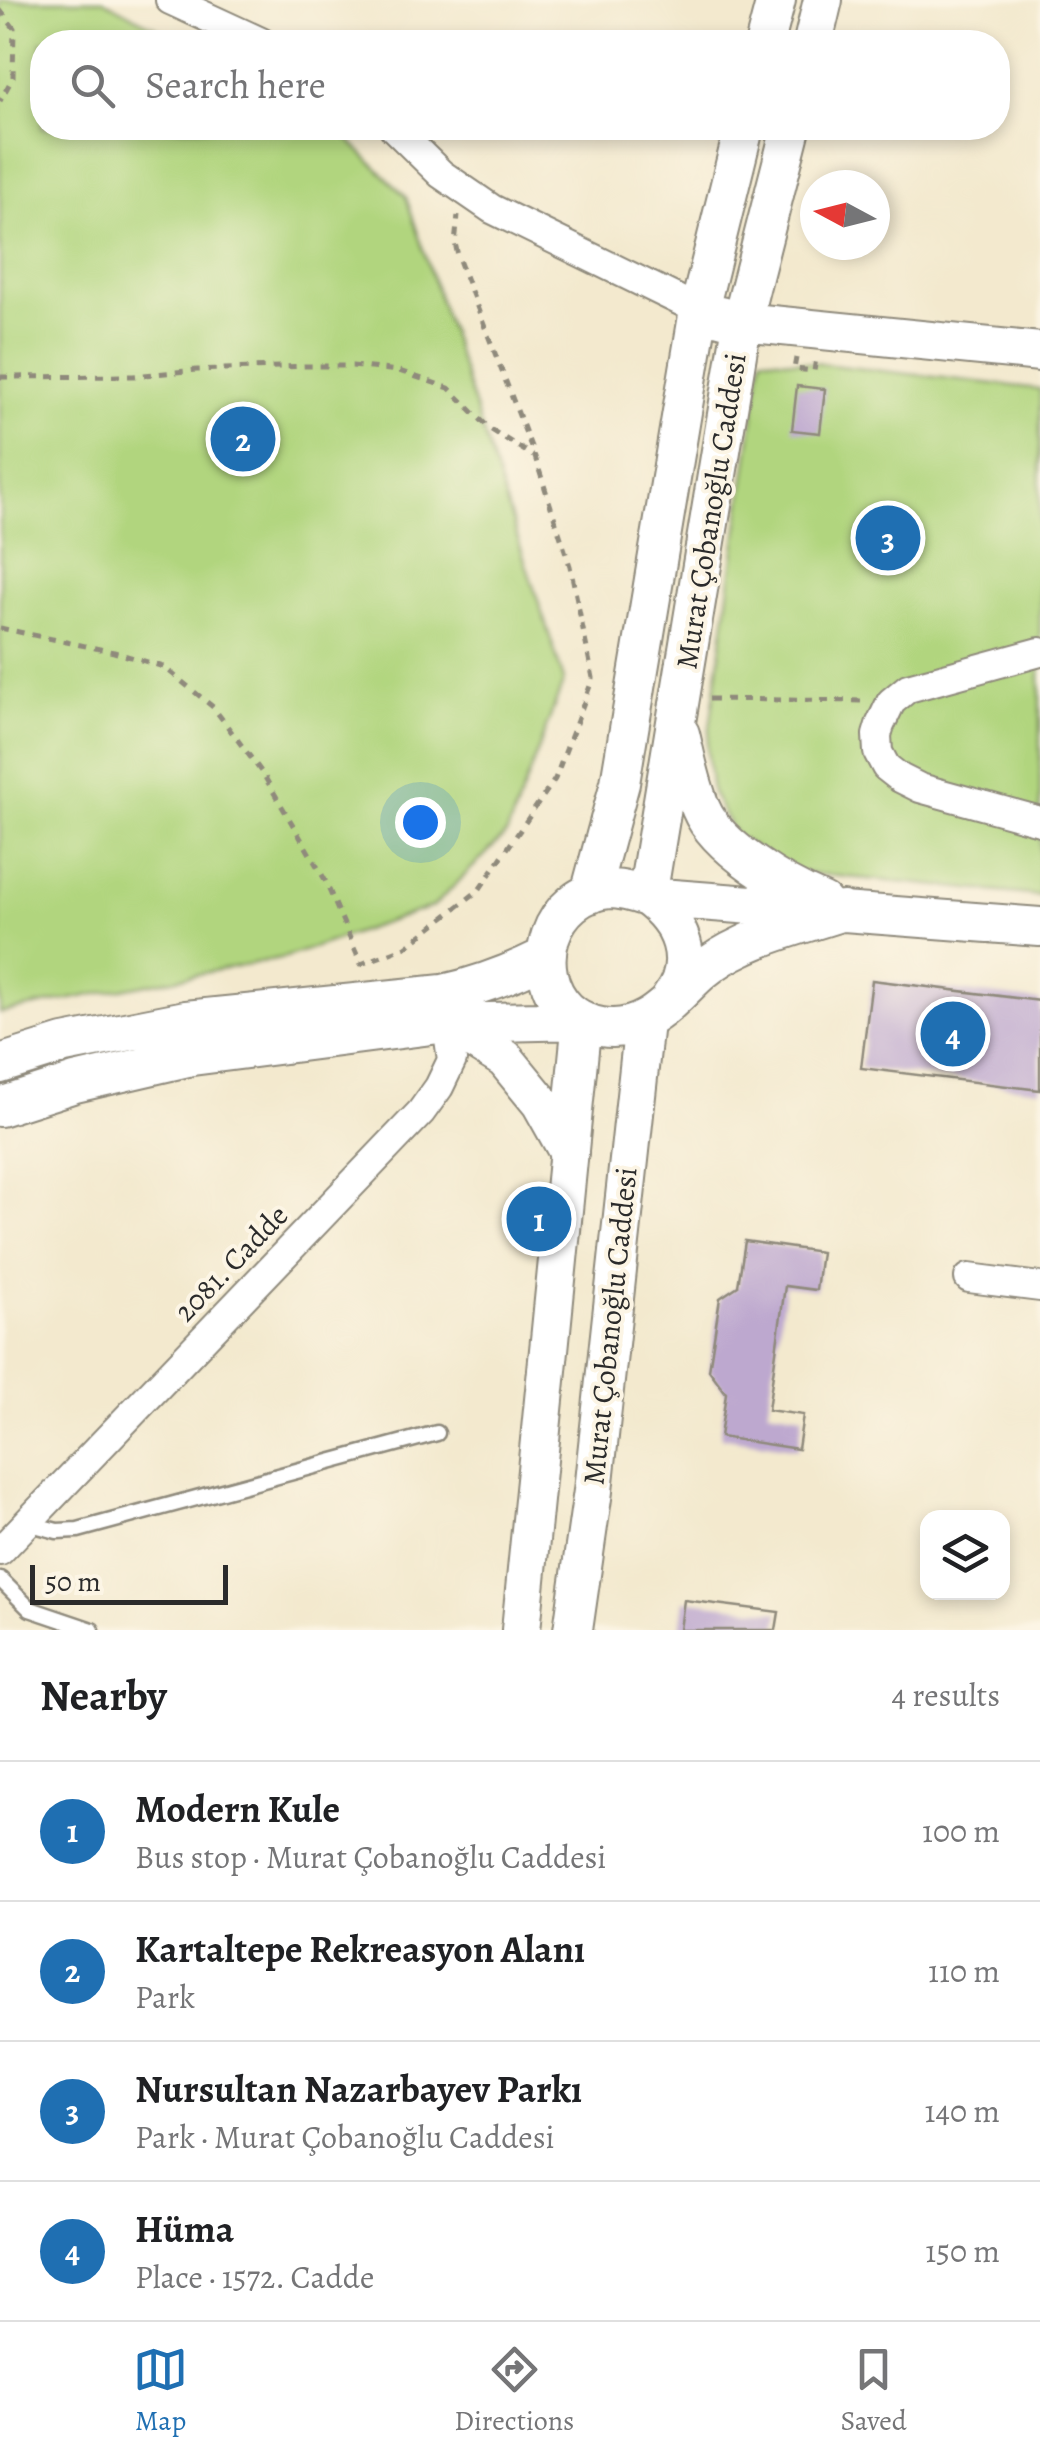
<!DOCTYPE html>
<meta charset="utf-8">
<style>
:root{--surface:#fff;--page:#f2f2f2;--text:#202124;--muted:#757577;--line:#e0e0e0;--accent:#1f6fb2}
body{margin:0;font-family:Alegreya,serif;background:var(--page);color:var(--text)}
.controls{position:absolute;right:30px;bottom:30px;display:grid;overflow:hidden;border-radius:20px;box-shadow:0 5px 15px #0003}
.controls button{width:90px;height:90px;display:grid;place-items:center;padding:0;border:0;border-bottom:2px solid var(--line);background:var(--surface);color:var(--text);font:50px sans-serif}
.compass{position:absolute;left:800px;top:170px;width:90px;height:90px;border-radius:50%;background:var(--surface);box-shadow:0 5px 15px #0003;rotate:277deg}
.scale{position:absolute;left:30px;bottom:25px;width:198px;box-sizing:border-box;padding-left:10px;border:5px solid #2b2b2b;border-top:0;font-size:28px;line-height:35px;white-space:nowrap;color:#2b2b2b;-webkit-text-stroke:8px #fcf5e5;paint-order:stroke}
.you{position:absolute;left:420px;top:822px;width:35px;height:35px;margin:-25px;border:8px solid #fff;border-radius:50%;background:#1a73e8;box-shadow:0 0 0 15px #1a73e833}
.badge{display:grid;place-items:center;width:65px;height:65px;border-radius:50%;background:var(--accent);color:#fff;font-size:32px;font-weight:700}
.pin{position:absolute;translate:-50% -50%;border:5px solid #fff;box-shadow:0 2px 10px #0006}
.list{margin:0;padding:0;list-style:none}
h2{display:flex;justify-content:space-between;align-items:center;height:130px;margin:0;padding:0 40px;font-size:42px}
h2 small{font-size:32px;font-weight:400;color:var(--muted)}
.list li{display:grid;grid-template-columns:65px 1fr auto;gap:30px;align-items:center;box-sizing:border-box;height:140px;padding:0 40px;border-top:2px solid var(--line)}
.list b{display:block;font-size:38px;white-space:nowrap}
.list p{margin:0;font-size:32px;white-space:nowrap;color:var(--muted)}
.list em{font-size:32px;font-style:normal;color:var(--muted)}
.icon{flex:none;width:55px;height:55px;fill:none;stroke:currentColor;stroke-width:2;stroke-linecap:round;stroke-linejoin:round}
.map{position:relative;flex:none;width:1040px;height:1630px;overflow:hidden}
.search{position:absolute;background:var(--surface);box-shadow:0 5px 15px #0003;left:30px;right:30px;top:30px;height:110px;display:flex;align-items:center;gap:25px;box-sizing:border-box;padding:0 35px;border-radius:40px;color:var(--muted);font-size:38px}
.sheet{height:690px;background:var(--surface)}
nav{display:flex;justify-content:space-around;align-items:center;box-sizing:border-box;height:140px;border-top:2px solid var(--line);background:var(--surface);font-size:28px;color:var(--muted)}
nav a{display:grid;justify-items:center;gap:5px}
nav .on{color:var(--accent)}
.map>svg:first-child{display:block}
</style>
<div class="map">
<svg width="1040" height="1630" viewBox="0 0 1040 1630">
<rect width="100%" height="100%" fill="#fcf5e5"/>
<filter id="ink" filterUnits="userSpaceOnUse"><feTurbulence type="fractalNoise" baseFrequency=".01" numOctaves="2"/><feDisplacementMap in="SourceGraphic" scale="20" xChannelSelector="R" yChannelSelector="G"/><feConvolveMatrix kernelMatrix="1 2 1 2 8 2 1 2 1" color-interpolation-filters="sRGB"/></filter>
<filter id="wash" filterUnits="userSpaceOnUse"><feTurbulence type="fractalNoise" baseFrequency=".0048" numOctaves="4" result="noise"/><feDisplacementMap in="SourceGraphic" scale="40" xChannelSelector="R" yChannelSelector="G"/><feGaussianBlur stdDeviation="2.25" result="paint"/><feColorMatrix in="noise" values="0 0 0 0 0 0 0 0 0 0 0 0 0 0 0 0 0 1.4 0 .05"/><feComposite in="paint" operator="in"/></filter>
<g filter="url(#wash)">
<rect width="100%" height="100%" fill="#f3e9ce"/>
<path fill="#b1d57e" stroke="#6e8054" stroke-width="2.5" d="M0,0H103L183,42H42V128H337L406,197L564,680L507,833L434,906L286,957L0,1013Z
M762,357L1040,389V896L796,872L736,836L712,793L707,748Z"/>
<g id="blocks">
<path fill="#bda8cf" d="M797,386L825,389L820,433L792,430Z
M872,980L1040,1001V1090L861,1068Z
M745,1241L821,1252L816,1290L785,1286L768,1410L803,1415L798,1449L720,1437L726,1393L709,1370L720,1298L738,1286Z
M684,1600L779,1612L776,1630H680Z"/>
</g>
</g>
<g filter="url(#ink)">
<use href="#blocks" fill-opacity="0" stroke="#8f8a7c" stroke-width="2.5"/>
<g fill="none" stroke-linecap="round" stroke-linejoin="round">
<g stroke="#8f8a7c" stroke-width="19">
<path id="lane" d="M27,1523L57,1531L78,1530L437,1433
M0,1579L30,1609L92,1630"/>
</g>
<g stroke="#8f8a7c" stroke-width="32">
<path id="street" d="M170,0L261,42
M394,128L441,174L492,209L699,310
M1040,652L908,688L891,702L880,725L877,735L878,752L886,767L900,778L920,788L1040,821
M969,1278L1040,1287
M0,1551L421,1112L439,1087L452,1060L445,1010"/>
</g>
<g stroke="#8f8a7c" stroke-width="42">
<path id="secondary" d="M765,42L776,0
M813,42L823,0
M720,316L742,322L1040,352
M680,734C686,759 691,785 701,809C717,848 785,887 823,903
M590,894L620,783L699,310L744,128
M647,897L744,312L791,128
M647,897C680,921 698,961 671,998
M843,911C811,922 772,931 742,946C729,952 714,961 703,970C672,997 647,1035 601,1027C589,1025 576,1018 567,1010C526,969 550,893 610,889C623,889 635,893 647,897L1040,927
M447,1023L505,1059L541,1103L569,1153
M0,1064L64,1044L186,1020L443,994C480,986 511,974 545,957
M0,1107L75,1083L192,1056L447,1023L582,1020
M521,1630L582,1020
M573,1630L593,1491L644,1022"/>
</g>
<path stroke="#8f8a7c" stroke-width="5" stroke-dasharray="8 8" stroke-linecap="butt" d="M0,10L14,28L13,77L0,101
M796,358L794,369L814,371L816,358
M0,377L133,376L197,370L306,366H352L399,371L449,388L490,429L533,456
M0,628L114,652L164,667L213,707L263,774L324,878L361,964L406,947L479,890L555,779L593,678L570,566L535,457L459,260L455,243L458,216
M709,699L863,701"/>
<use href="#lane" stroke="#fff" stroke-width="14"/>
<use href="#street" stroke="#fff" stroke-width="28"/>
<use href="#secondary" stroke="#fff" stroke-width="38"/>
</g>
</g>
<g text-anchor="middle" stroke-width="8" stroke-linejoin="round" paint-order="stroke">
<g font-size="30" fill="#2b2b2b" stroke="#fcf5e5">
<text transform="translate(711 511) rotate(-81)" y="10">Murat Çobanoğlu Caddesi</text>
<text transform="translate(231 1263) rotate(-46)" y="10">2081. Cadde</text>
<text transform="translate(610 1326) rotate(-84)" y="10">Murat Çobanoğlu Caddesi</text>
</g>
</g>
</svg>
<div class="controls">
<button><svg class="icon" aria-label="layers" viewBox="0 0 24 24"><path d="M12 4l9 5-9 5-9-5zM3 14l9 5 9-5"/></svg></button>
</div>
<svg class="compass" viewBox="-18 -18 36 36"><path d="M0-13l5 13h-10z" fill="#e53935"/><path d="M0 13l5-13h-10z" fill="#757577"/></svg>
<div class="scale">50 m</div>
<div class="you"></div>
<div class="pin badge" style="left:539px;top:1219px">1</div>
<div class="pin badge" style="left:243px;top:439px">2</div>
<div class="pin badge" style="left:888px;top:538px">3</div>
<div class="pin badge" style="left:953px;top:1034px">4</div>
<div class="search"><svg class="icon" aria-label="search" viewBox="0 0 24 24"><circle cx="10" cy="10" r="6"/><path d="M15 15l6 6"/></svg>Search here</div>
</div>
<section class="sheet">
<h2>Nearby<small>4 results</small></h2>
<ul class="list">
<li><span class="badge">1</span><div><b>Modern Kule</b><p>Bus stop · Murat Çobanoğlu Caddesi</p></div><em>100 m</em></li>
<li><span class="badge">2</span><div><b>Kartaltepe Rekreasyon Alanı</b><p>Park</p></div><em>110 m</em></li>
<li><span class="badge">3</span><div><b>Nursultan Nazarbayev Parkı</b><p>Park · Murat Çobanoğlu Caddesi</p></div><em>140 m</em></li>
<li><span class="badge">4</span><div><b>Hüma</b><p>Place · 1572. Cadde</p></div><em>150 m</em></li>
</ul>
</section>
<nav>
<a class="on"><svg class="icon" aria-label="map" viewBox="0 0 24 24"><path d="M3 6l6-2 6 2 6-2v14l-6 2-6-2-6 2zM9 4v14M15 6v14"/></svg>Map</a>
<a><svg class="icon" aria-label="directions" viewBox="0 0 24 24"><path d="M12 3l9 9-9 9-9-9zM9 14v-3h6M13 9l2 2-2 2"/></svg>Directions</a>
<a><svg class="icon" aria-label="saved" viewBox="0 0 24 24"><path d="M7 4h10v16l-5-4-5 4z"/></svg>Saved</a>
</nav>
